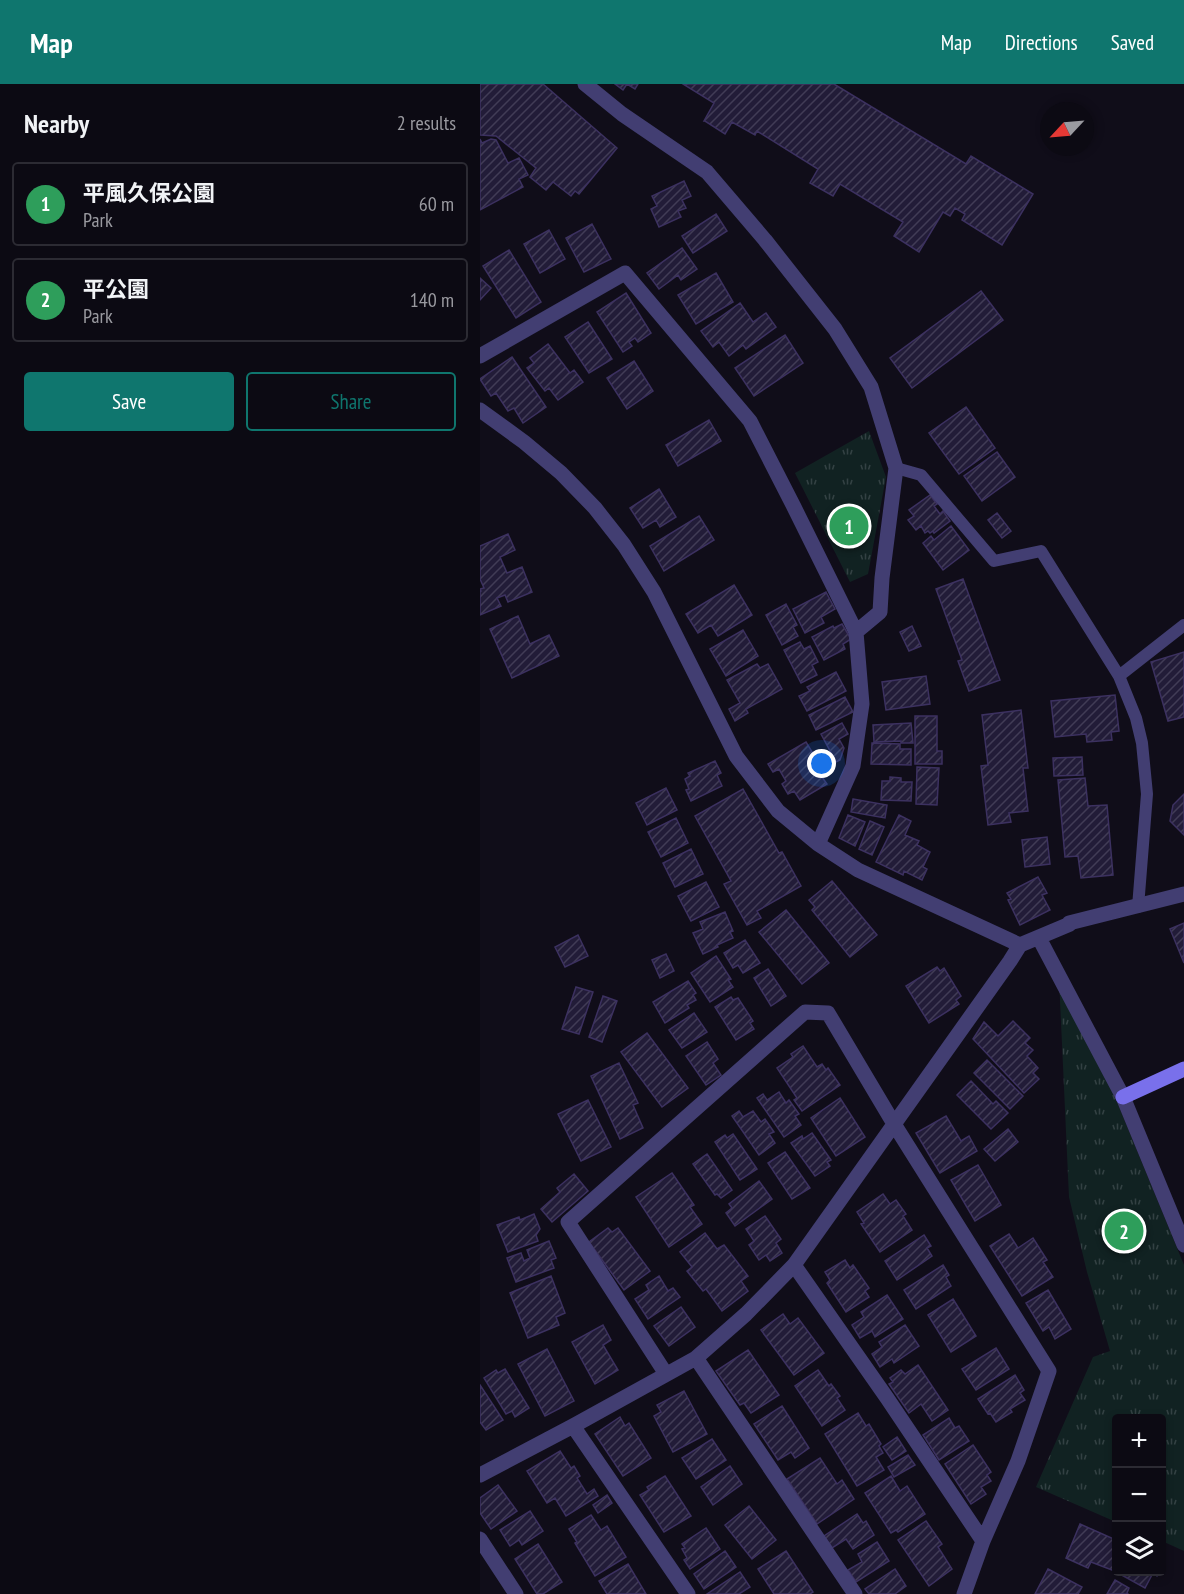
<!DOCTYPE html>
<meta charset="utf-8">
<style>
:root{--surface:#0c0a13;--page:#15131c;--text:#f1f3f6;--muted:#9a9aa0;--line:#2c2b33;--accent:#0f766e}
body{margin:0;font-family:"PT Sans Narrow","Noto Sans JP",sans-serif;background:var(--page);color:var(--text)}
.controls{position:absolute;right:18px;bottom:18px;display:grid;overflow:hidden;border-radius:6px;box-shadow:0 3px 9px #0003}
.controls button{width:54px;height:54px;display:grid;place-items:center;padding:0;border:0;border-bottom:2px solid var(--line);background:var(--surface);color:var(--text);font:30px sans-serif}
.compass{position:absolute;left:560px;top:18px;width:54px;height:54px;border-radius:50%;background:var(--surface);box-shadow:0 3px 9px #0003;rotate:244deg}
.you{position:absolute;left:342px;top:680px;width:21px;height:21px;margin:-15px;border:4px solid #fff;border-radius:50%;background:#1a73e8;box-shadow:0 0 0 9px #1a73e833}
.badge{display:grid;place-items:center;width:39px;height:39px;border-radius:50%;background:var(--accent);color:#fff;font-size:20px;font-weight:700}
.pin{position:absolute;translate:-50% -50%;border:3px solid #fff;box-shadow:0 2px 6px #0006}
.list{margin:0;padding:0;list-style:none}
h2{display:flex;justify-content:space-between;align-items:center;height:78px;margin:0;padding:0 24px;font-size:26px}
h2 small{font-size:20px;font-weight:400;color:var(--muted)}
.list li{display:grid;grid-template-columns:39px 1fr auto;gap:18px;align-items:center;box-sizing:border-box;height:84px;margin:0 12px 12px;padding:0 12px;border:2px solid var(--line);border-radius:6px}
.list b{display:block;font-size:22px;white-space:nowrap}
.list p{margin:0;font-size:20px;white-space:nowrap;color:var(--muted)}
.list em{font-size:20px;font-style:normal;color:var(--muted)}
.actions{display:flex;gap:12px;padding:18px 24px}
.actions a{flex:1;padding:14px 0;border:2px solid var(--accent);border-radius:6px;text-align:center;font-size:21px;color:var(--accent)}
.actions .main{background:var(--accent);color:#fff}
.icon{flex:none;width:33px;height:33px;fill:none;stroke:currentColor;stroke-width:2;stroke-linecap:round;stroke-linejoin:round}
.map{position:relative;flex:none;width:704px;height:1510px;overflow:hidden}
header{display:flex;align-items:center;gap:36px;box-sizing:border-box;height:84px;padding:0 30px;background:var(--accent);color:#fff}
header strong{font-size:28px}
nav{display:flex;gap:33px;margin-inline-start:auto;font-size:21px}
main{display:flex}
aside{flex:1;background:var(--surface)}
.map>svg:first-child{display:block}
</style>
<header>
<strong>Map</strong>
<nav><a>Map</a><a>Directions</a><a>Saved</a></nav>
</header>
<main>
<aside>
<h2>Nearby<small>2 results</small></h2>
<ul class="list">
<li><span class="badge" style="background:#2e9e5b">1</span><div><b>平風久保公園</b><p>Park</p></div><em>60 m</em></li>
<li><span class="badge" style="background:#2e9e5b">2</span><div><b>平公園</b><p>Park</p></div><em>140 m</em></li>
</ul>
<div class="actions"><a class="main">Save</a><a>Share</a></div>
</aside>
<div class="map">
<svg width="704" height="1510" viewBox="0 0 704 1510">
<defs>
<pattern id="grass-tufts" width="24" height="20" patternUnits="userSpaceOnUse" patternTransform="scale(1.5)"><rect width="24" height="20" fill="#122"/><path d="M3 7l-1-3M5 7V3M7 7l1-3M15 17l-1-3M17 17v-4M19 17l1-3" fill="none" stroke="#334143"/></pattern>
<pattern id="building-hatch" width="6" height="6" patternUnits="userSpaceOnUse" patternTransform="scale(1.5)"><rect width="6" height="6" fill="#221c38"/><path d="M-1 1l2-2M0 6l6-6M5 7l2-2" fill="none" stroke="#413c56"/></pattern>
</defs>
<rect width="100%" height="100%" fill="#100d19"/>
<path fill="url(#grass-tufts)" d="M389,347L406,393L388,490L370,498L315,389Z
M579,894L637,1018L704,1181V1467L682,1457V1334H636V1438L556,1403L613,1273L630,1267L607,1188L589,1113Z"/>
<path fill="url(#building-hatch)" stroke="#3c3160" stroke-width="1.5" d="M0,0H63L137,64L99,110L95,107L91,112L73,98L66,106L50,93L56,84L16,52L0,51Z
M135,0H158L155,5L147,0L143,6Z
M203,0H354L486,80L491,72L553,110L522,161L482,136L485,130L475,124L470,132L463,128L439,168L414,152L423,138L360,100L353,112L330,99L338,85L277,47L275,51L252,38L245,50L225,37H224L234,19Z
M0,55L2,59L11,55L16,56L28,79L39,74L48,91L39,95L43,103L0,126Z
M204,97L211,112L202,116L206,124L198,127L201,133L179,143L171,125L177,122L172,112Z
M236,130L247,147L213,169L202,152Z
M112,140L131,175L104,188L86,154Z
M69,146L85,175L60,189L44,160Z
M202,164L217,185L201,196L198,191L179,205L167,189Z
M29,166L61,218L36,234L3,182Z
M236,189L253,218L216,240L198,211Z
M0,194L11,204L0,216Z
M501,207L523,236L432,304L410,274Z
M146,209L171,249L158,258L155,254L149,258L152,262L143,268L117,228Z
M260,219L273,238L286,229L296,243L266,265L263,261L249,272L239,258L233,263L221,247Z
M108,238L132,275L109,289L85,253Z
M305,251L323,279L274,312L255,284Z
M68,260L90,289L94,286L103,298L78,316L69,304L65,307L47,284L54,279L50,274Z
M32,273L66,323L43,339L34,324L28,327L16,309L11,312L0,295Z
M154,277L173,307L147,325L127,294Z
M486,323L515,364L479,390L449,349Z
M229,336L241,357L198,382L186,361Z
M517,368L535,393L502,417L484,392Z
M179,405L196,433L180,443L176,436L163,444L150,424Z
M450,411L457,420L454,422L460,430L463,427L470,437L454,449L453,447L450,449L448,447L445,449L441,442L436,446L428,436L434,432L429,426Z
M517,429L531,447L522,454L508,436Z
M219,432L234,456L184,487L170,462Z
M471,442L489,466L463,486L443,459L451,452L454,456Z
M28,450L35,466L20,473L27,489L42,483L52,508L28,518L25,511L17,514L21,522L0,531V508L1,507L0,505L4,504L0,495V462Z
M483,495L520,596L489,607L478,577L482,576L456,505Z
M254,501L272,531L238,552L231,541L218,549L206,530Z
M346,508L355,525L341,533L344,539L325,549L313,525Z
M306,520L317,541L313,543L318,552L302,561L286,531Z
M38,532L50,560L69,551L79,572L32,594L10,545Z
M362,540L371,555L363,560L365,565L344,576L332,553L353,542L354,544Z
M432,542L441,562L429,567L420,548Z
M263,546L278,572L246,592L230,565Z
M320,558L324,565L330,562L338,578L332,581L337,591L321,599L304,566Z
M704,568V633L688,637L671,578Z
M277,580L280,584L288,580L302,605L266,625L268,629L255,637L249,625L260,619L247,596Z
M356,588L366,607L327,627L319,612L330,607L327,603Z
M446,592L450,620L406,626L402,598Z
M635,611L639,647L631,648L632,656L607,658L606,650L575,653L571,617Z
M365,613L373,628L336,646L329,631Z
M541,626L548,684H543L548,727L529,729L531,738L508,741L501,682L508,681L502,631Z
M435,632H457V667H462V680H435Z
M362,639L368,650L359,655L364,664L360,676L356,678L341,650Z
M431,639L433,659H421V657L394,658L393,641Z
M326,658L346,691L342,693L347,700L320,716L314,707L308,710L302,700L306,697L299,685L293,688L288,680Z
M392,659L420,660V665H431V681L391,680Z
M602,673L603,691L574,692L573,674Z
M235,677L241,689L237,691L242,702L211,717L206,706L209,705L205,695L210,692L208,689Z
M437,683L459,684L457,721L436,720Z
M410,693L421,694V698H432L431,717L401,716L402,697H410Z
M605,694L608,722L627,721L633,791L601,794L598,772L585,773L578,696Z
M186,704L197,726L167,741L156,719Z
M263,705L299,769L302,768L321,802L277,827L281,834L267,841L244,800L251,797L215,732Z
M704,710V751L690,737L693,721Z
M373,715L407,721L405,734L371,728Z
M368,731L385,738L375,762L359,754Z
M419,731L431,737L425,751L439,757L437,761L450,768L443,783L447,785L442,796L424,787L423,791L396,778Z
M196,734L208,759L181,773L168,748Z
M390,737L404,743L392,771L379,765Z
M567,753L570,780L545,783L542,756Z
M211,765L223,790L195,803L183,779Z
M558,793L567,809L562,811L570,826L540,841L528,816L531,815L527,809Z
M352,797L397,851L370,873L332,826L335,823L329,816Z
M226,798L239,823L211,837L198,812Z
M306,826L349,879L322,900L279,848Z
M245,828L253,847L250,848L253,854L237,861L238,863L223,870L213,849L223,845L220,838Z
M704,839V879L690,845Z
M98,851L108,872L85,883L75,863Z
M265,856L280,879L263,889L258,881L253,884L244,869Z
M186,870L194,887L180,894L172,876Z
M236,872L251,895L248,896L253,903L230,918L211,889Z
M457,883L460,887L464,884L481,912L476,916L479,920L449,939L426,902Z
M288,885L306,912L291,922L274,894Z
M208,897L216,909L213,911L216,916L207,921L209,924L185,939L173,918Z
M96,903L113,908L99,950L82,945Z
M123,912L137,917L122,958L109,953Z
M251,913L253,916L258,914L273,937L270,939L274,945L256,956L235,923Z
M214,929L227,948L202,964L189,946Z
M533,937L550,954L545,959L553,966L547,972L558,984L553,989L559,995L544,1009L493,955L504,938L518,952Z
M167,949L208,1004L182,1023L141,968Z
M227,958L238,975L233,979L241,991L226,1001L206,972Z
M323,962L337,983L342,980L346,986L348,984L360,1001L322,1027L314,1016L317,1014L297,984L313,973L311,970Z
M507,976L543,1012L530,1025L494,989Z
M139,979L158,1019L153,1021L163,1044L140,1055L111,992Z
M491,997L513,1020L516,1017L528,1029L511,1045L477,1011Z
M299,1008L306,1019L309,1016L319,1030L315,1032L321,1041L304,1053L277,1014L283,1010L287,1016Z
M360,1014L385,1053L356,1072L331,1034Z
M108,1016L131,1063L101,1077L78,1030Z
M259,1027L263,1033L273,1027L281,1038L285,1035L294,1048L289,1050L295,1059L279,1071L252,1032Z
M466,1032L481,1057L489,1052L497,1067L460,1089L436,1049Z
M528,1045L538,1058L515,1077L504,1065Z
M332,1049L351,1076L347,1078L350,1082L335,1092L311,1059L322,1052L323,1055Z
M253,1050L277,1085L260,1096L235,1058L245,1051L247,1054Z
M305,1068L330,1104L312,1115L288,1079Z
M227,1070L252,1106L241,1114L237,1110L235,1111L213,1080Z
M498,1081L521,1121L495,1137L471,1096Z
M192,1089L214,1121L210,1123L222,1140L189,1163L156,1113Z
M94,1090L108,1107L72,1138L61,1125L80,1108L77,1104Z
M279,1097L292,1115L255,1142L246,1129L252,1124L249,1120Z
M403,1110L410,1120L416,1116L426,1130L423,1132L432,1146L400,1168L381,1140L384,1139L377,1128Z
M54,1130L60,1145L56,1151L58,1157L28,1168L17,1141L39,1133L40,1136Z
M285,1132L301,1155L296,1159L302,1169L290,1177L286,1171L279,1176L269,1161L274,1157L266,1145Z
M128,1144L132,1148L138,1144L170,1187L144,1206L109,1158Z
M225,1149L237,1165L244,1161L268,1192L261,1197L268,1207L242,1227L226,1205L223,1207L207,1187L212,1183L200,1168Z
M529,1150L538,1164L553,1154L567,1176L563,1178L573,1193L542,1212L510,1162Z
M444,1151L451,1162L447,1164L452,1172L417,1196L405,1177Z
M69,1157L76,1174L71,1176L74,1184L36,1198L27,1174L41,1169L44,1177L50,1174L47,1166Z
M365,1176L370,1184L373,1181L389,1204L385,1207L389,1213L366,1228L347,1199L350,1196L345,1188Z
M463,1181L469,1191L466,1193L471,1202L436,1225L424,1206Z
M71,1192L85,1229L76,1233L79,1241L48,1254L30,1209Z
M179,1192L188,1207L193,1204L200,1213L168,1235L155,1215L169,1206L166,1201Z
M568,1206L591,1245L575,1255L569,1243L563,1247L546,1219Z
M407,1211L423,1235L395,1253L392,1247L380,1254L372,1241L384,1233L381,1228Z
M473,1215L496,1252L471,1268L448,1231Z
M201,1223L215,1243L189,1262L174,1242Z
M303,1230L310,1240L318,1234L344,1269L314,1291L281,1246Z
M123,1241L131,1256L123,1261L138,1286L115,1300L92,1258Z
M425,1241L439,1262L414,1279L412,1275L400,1283L392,1270L402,1263L399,1258Z
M516,1264L529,1285L496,1306L482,1285Z
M67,1265L94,1317L65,1332L38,1280Z
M268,1266L299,1311L271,1329L264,1319L260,1321L236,1287Z
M438,1281L468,1326L452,1337L441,1320L429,1329L409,1300L413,1298L410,1294L421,1286L425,1290Z
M25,1285L49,1324L35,1333L32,1327L26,1330L4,1294L16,1286L18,1289Z
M338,1286L349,1302L351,1300L360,1312L357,1314L365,1326L342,1342L315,1302Z
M535,1291L544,1306L540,1309L545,1316L530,1325L532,1328L516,1338L510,1329L508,1330L498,1315Z
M0,1301L23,1336L6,1346L0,1338Z
M204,1307L227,1350L193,1368L174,1332L181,1328L177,1321Z
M302,1322L329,1364L315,1374L311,1368L298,1376L274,1340Z
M378,1329L386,1342L389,1340L401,1360L399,1362L403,1369L396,1373L404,1386L377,1402L345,1350Z
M140,1333L145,1342L149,1339L171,1374L143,1392L115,1350Z
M469,1334L475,1344L479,1342L489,1357L459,1376L443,1351Z
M417,1353L426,1367L412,1376L403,1363Z
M232,1355L246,1376L216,1395L202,1374Z
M493,1361L511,1388L507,1391L511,1397L501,1403L506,1410L491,1420L465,1380Z
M80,1367L91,1384L94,1382L100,1392L97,1394L107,1410L114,1405L118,1412L86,1432L75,1414L67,1419L47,1387Z
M428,1371L435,1381L414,1393L408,1383Z
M340,1374L357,1400L362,1396L374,1415L337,1440L307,1395Z
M250,1382L262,1400L233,1421L221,1403Z
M185,1392L211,1432L184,1448L160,1411L169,1406L167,1403Z
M411,1392L420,1407L427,1402L445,1430L418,1448L416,1446L411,1449L385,1409Z
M18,1401L37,1427L11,1445L0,1429V1414Z
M127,1411L132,1419L118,1429L113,1421Z
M269,1422L296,1456L272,1475L245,1441Z
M50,1427L63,1447L42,1461L39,1456L30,1462L20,1446Z
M377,1430L383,1439L386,1437L394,1451L373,1465L366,1455L352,1464L344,1452Z
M111,1431L121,1446L127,1442L146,1473L115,1492L95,1459L97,1458L89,1445Z
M446,1437L462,1460L458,1463L472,1485L449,1502L418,1456Z
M600,1440L636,1456V1475L632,1486L611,1478L608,1484L586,1474Z
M226,1444L240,1465L210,1485L204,1476L207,1474L202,1465L205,1464L202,1460Z
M397,1458L409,1477L376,1498L368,1486L382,1478L378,1470Z
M58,1460L82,1498L63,1510H57L35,1475Z
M245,1467L256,1483L224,1505L214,1490Z
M306,1467L333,1508L330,1510H294L278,1485Z
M148,1480L166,1510H127L119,1497Z
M415,1485L426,1502L415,1510H389L385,1505Z
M568,1485L602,1503L598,1510H555Z
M260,1488L270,1503L259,1510H227Z
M639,1488H680L677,1492L673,1489L665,1504L638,1489Z
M635,1496L649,1504L647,1509L648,1510H627Z"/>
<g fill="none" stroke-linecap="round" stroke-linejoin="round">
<path stroke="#423e72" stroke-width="12" d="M416,384L441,391L514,477L561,467L639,592L656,634L662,659L667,710L658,823
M639,592L704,541"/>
<path stroke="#423e72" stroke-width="15" d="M105,0L142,30L227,88L285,156L355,245L391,303L416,384L402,494L400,528L376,548L382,620L373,682L338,760
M0,272L145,189L270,337L314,423L376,548
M0,326L44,358L81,389L115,424L144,461L174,508L256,672L298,727L338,760L378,786L540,861
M559,854L643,1013L704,1161
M314,1181L407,1314L503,1457
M216,1274L375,1510
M186,1290L88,1138L325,928L348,929L414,1040L569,1287L538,1377L503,1457L484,1510
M93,1342L208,1510
M0,1391L93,1342L216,1274L266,1230L314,1181L530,877L540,861L590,840L589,839L704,810
M0,1455L36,1510"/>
<path stroke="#7970eb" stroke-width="15" d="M643,1013L704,985"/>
</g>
</svg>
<div class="controls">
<button>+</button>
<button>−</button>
<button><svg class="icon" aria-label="layers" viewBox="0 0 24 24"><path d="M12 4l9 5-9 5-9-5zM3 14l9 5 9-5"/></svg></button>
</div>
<svg class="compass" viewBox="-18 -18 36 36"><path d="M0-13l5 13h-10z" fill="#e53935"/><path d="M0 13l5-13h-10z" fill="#9a9aa0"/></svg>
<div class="you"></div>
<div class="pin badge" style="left:369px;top:442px;background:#2e9e5b">1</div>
<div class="pin badge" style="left:644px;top:1147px;background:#2e9e5b">2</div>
</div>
</main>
